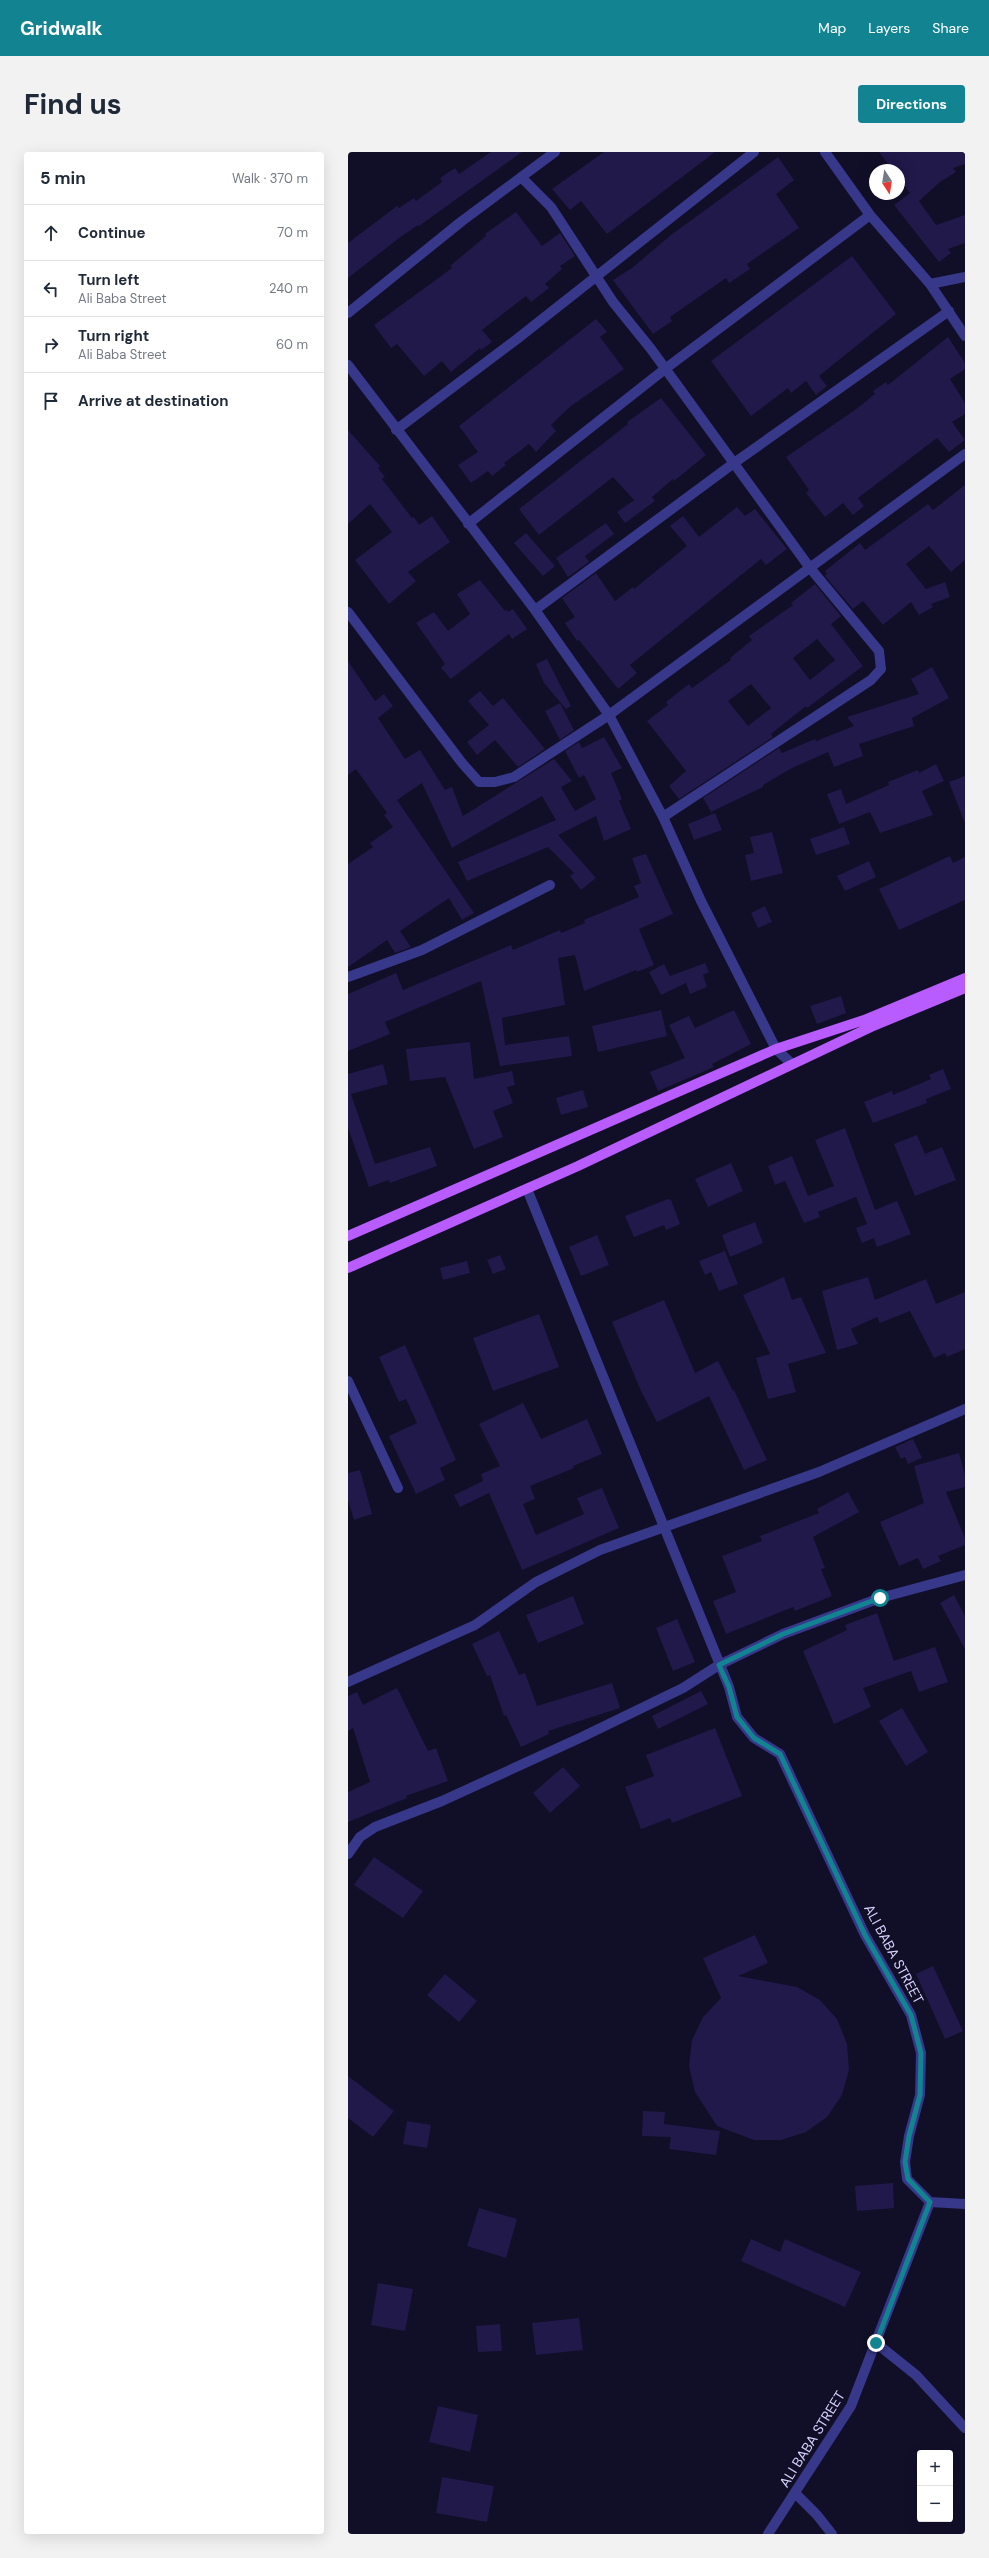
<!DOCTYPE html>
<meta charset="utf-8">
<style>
:root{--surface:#fff;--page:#f2f2f3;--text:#1f2937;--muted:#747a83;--line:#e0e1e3;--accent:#128491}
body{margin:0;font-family:"DM Sans",sans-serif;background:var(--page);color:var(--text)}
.controls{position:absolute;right:12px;bottom:12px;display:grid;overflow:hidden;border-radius:4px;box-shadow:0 4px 16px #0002}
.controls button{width:36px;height:36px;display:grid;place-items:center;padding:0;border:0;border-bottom:1px solid var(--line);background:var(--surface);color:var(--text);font:20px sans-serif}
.compass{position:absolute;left:521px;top:12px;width:36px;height:36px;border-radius:50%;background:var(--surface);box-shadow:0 4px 16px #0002;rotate:168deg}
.stop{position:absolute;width:12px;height:12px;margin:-9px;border:3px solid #128491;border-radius:50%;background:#fff}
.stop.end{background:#128491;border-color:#fff;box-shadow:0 1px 4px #0008}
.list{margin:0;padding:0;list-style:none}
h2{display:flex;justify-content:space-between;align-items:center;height:52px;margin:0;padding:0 16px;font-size:17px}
h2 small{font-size:13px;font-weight:400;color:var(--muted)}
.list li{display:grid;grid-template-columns:26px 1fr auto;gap:12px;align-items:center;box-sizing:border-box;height:56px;padding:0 16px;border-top:1px solid var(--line)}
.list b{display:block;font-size:15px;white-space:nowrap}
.list p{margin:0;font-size:13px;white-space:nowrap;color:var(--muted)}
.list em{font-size:13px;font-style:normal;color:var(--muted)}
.icon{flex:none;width:22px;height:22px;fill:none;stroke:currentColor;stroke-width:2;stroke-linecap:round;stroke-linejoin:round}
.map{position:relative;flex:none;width:617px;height:2382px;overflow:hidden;border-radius:4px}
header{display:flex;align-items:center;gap:24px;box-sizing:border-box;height:56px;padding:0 20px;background:var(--accent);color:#fff}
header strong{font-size:19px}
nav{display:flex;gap:22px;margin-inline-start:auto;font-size:14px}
.intro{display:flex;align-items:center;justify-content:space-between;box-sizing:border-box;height:96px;padding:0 24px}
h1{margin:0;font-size:28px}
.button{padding:10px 18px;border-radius:4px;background:var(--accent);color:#fff;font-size:14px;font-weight:700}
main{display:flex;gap:24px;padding:0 24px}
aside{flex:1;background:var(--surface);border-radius:4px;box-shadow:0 4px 16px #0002}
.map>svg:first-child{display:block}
</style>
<header>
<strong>Gridwalk</strong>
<nav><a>Map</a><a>Layers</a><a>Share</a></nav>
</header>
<div class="intro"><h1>Find us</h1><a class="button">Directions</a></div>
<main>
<aside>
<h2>5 min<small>Walk · 370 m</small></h2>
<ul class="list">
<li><svg class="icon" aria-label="ahead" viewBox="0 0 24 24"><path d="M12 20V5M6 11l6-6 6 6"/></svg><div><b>Continue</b></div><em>70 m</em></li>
<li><svg class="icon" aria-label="left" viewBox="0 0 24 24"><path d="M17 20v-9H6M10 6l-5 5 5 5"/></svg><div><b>Turn left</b><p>Ali Baba Street</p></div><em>240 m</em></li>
<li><svg class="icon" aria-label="right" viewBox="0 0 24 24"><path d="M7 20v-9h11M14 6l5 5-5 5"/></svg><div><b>Turn right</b><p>Ali Baba Street</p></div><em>60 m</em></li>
<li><svg class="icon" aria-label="arrive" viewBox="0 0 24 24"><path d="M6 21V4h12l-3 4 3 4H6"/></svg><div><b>Arrive at destination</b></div></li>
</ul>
</aside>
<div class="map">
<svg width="617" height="2382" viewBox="0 0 617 2382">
<rect width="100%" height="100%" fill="#110e28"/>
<path fill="#20194a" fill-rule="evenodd" d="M143,0H174L71,74L70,73L51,86L0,126V91L49,54L51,56L66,46L68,49L94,30L92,26L107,16L111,22Z
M256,0H367L259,82L233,49L222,58L204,37Z
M531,0H617V12L605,16L608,20L592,30L571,49L588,73L617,63V91L600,97L603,101L591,110L546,53L562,41L551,26V18H545Z
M430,5L446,28L428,42L451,76L399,112L402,117L381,131L378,126L322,165L324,169L305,182L265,128L284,116L323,83Z
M168,60L194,94L212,81L227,104L212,114L214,117L197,132L201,136L183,150L178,144L134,178L144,190L133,198L132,196L103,220L94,209L76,224L49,192L43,196L26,173L104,116L102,114L138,84L137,82Z
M504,104L548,162L471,224L479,234L468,243L458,229L443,241L440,236L403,264L363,209Z
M248,167L259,180L252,185L276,217L223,254L209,267L203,273L208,279L188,300L181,292L156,311L158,313L144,324L140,319L123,331L110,313L130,300L111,274Z
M600,185L617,211V217L602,227L617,251V262L604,270L617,288L601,300L589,286L510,346L516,354L505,363L495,351L477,365L458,341L461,338L438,305L507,258L527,242L525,239L538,230L540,233Z
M313,246L358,303L326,329L325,327L304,345L307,349L277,371L269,360L286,348L265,325L191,383L171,357L280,272L279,270Z
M0,278L32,314L30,316L37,325L34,327L64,366L66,365L71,373L84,364L102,390L60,420L68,429L41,452L7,408L44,380L22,352L0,372Z
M617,333V408L603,420L581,394L558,412L578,437L597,430L602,445L583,452L585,455L571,463L563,450L535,473L515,449L505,457L504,456L477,424L479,422L477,419L512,391L517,398L580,352L585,358Z
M389,355L397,364L407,357L439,397L418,413L413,407L282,513L289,521L270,537L231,488L229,489L217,471L227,465L214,446L248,421L267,449L285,435L286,437L339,394L322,374L335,364L351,385Z
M258,371L266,382L237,404L241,410L220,425L208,406Z
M178,381L207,414L195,424L166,391Z
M132,428L157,459L158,457L160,460L165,457L179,477L164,487L161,482L103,527L93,516L97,512L68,471L86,460L100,479L122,462L109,442Z
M467,432L493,464L483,472L515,514L459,556L458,554L423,582L425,585L331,647L321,634L338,619L299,569L320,553L318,550L341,532L344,536L383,508L382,506L404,488L401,484L445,453L443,451ZM469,487L487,508L462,528L445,506ZM403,532L423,556L400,574L380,549Z
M199,507L223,554L218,557L196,531L188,512Z
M0,509L27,549L36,542L45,554L30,566L57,607L72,598L97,638L104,635L115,664L206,607L224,629L213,635L227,659L248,647L236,623L231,626L217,599L231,590L234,596L256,585L274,616L263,621L274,647L271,649L283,677L256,689L248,664L210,683L248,726L233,738L222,724L226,721L200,695L119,729L110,710L208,668L194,644L104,696L74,631L49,648L126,761L114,768L101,746L52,779L63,795L47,801L39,788L0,815V712L25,695L22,691L45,675L36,663L39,661L8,617L0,623Z
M584,515L601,546L564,566L566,574L511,592L515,604L486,615L480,600L444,616L415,633V635L363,660L355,646L431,596L434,601L467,587L468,589L506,574L499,565L571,542L563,527Z
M132,539L145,554L155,546L197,597L170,615L147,588L129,603L119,590L141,573L120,549Z
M212,551L226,578L212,588L197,559Z
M588,612L596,629L574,639L585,663L532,681L522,660L491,672L479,642L493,637L498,652L541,633L540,630L570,618L571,621Z
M617,624V669H616L601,630Z
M367,661L374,678L346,688L340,672Z
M496,675L502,692L468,703L462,687Z
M424,680L435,721L403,729L397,703L406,701L402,685Z
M298,702L325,762L291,777L306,813L289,820L288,818L236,839L227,803L210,806L217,853L154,866L157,893L221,884L224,904L152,914L133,829L37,870L42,882L0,899V842L48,821L55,838L163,793L165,798L212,778L213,781L237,771L236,768L291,745L286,734L293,731L284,706Z
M602,704L605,711L617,705V748L551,778L531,737Z
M521,709L528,725L497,739L489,724Z
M417,754L424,770L410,776L403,761Z
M357,811L361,820L355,823L359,835L342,842L338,831L313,843L301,820L316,812L322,824Z
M493,844L498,861L469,872L462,854Z
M313,858L319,884L250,900L244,874Z
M386,858L403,892L364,912L366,915L310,939L302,920L337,906L321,873L341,864L347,876Z
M122,890L126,927L164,919L167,933L159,935L165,951L145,959L155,985L126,997L97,925L62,929L58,897Z
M35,912L40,932L3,942L27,1012L82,995L89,1014L42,1031L41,1028L21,1035L0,976V922Z
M595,917L603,937L578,947L579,951L525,971L516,950L544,939L545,943L583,927L581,923Z
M235,938L240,955L213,963L208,946Z
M497,976L527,1058L549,1049L563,1082L529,1095L526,1086L514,1091L508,1076L519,1072L508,1045L470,1060L472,1065L456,1071L437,1029L427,1033L420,1014L444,1004L460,1044L486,1034L467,988Z
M569,983L577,1002L594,995L608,1028L567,1044L546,992Z
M383,1011L395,1039L360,1055L347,1027Z
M320,1047L323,1048L332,1072L318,1078L316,1073L286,1085L277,1064Z
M407,1070L415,1091L382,1105L374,1083Z
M249,1083L261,1113L233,1124L221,1095Z
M377,1099L390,1132L371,1139L363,1120L357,1123L351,1109Z
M152,1103L158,1117L145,1122L139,1108Z
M119,1109L122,1121L95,1128L92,1116Z
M436,1125L444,1148L453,1145L478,1201L440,1212L448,1240L420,1247L408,1206L422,1202L395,1143Z
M520,1125L527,1148L578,1127L588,1152L617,1140V1197L599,1205L597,1201L586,1206L562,1159L532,1171L529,1165L503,1177L510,1192L489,1198L474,1139Z
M316,1148L347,1221L370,1209L385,1239L386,1238L419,1308L396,1318L361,1244L309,1270L293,1239L264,1170Z
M191,1162L211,1215L145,1239L125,1186Z
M57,1193L108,1308L92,1316L97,1328L68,1342L41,1284L69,1271L58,1247L51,1250L31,1205Z
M175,1251L193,1287L239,1267L254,1302L225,1314L226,1316L182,1334L187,1347L175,1352L188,1383L236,1362L229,1346L254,1336L271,1376L174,1418L141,1341L112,1355L106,1343L135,1329L133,1322L152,1314L131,1272Z
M565,1287L574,1306L560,1312L557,1305L553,1307L547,1295Z
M611,1301L617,1323V1335L598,1340L617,1386V1393L590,1404L593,1409L575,1417L570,1406L551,1414L532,1370L576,1351L566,1314Z
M12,1318L24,1362L6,1368L0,1348V1321Z
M500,1340L511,1360L465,1385L477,1416L473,1417L484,1444L447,1459L445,1455L378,1482L365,1449L388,1440L374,1404L414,1389L412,1384L471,1361L469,1357Z
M606,1443L617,1464V1497L592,1451Z
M225,1444L236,1472L190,1491L178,1463Z
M529,1461L546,1509L587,1495L600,1530L571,1540L563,1519L515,1536L523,1555L486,1572L455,1499L499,1478L497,1473Z
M329,1467L347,1510L325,1519L308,1476Z
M151,1479L171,1523L177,1521L189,1554L264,1531L272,1556L200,1579L201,1582L173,1595L158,1563L156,1564L142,1523L139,1524L124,1492Z
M49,1536L80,1599L88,1596L100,1629L58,1644L59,1646L0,1670V1640L22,1630L5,1576L0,1579V1544L9,1540L15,1553Z
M353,1539L360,1552L310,1577L304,1564Z
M554,1556L580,1600L558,1614L531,1569Z
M367,1576L394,1644L324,1671L322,1666L293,1677L277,1635L306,1624L298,1603Z
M215,1615L232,1634L202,1661L185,1641Z
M26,1705L75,1739L55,1766L6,1733Z
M407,1783L420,1811L390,1824L449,1835L472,1848L489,1867L499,1892L501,1918L494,1943L479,1965L458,1980L433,1988H406L369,1974L347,1940L341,1914L344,1888L355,1865L373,1846L355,1806Z
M585,1814L615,1879L597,1887L568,1822Z
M97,1822L129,1849L111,1870L79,1843Z
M0,1924L46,1959L25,1985L0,1966Z
M295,1959L317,1960L316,1972L372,1979L368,2003L321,1997L323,1985L294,1984Z
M59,1969L83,1973L79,1996L55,1992Z
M545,2031L546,2056L509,2059L507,2034Z
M131,2056L169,2067L158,2106L119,2094Z
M403,2087L432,2100L437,2087L513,2120L497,2155L393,2109Z
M30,2131L65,2137L57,2179L23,2173Z
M231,2166L235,2198L188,2203L184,2171Z
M152,2172L154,2199L130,2200L128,2174Z
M90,2254L130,2263L122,2300L81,2290Z
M94,2325L146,2334L139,2370L88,2361Z"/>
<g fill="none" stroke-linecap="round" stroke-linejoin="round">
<path stroke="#373889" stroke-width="10" d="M477,0L522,63L582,132L617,184
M173,25L203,55L265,150L303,197L462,416L531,499L533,517L523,528L315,665
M582,132L617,125
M0,161L114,69L207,0
M0,213L187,458L261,563L315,665L353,749L428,897L444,912
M48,278L169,187L406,0
M120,372L317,217L522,63
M187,458L386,311L601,159
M0,460L114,611L131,630H147L166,625L261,563L617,302
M0,825L74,798L202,733
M179,1037L381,1535L389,1565L406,1586L432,1602L517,1783L563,1863L573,1901L572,1943L561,1984L557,2010L559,2027L582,2050L503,2254L420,2382
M0,1229L50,1336
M0,1530L127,1473L188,1430L252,1398L471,1320L617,1257
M0,1702L12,1685L27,1675L94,1649L234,1585L335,1536L371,1513L435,1482L532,1446L617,1423
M582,2050L617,2052
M528,2191L568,2223L617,2276
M447,2341L469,2363L484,2382"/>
<path stroke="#b95cff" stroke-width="10" d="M0,1084L428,897L516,868L617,826
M0,1116L230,1014L523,875L617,836"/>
</g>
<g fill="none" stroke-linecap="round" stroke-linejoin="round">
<path stroke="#128491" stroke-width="5" d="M528,2191L582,2050L560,2027L557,2010L561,1984L572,1943L573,1901L563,1863L517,1783L432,1602L406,1586L389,1565L381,1535L371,1513L435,1482L532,1446"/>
</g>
<g text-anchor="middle" stroke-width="3" stroke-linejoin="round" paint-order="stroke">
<g font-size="14" fill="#d7d5ff" stroke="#110e28">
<text transform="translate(546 1802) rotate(62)" y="5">ALI BABA STREET</text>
<text transform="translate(464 2287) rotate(-58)" y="5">ALI BABA STREET</text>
</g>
</g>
</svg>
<div class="controls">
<button>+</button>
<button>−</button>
</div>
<svg class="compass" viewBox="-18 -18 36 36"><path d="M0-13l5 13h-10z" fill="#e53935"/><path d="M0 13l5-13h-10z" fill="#747a83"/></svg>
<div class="stop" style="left:532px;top:1446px"></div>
<div class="stop end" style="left:528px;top:2191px"></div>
</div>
</main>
